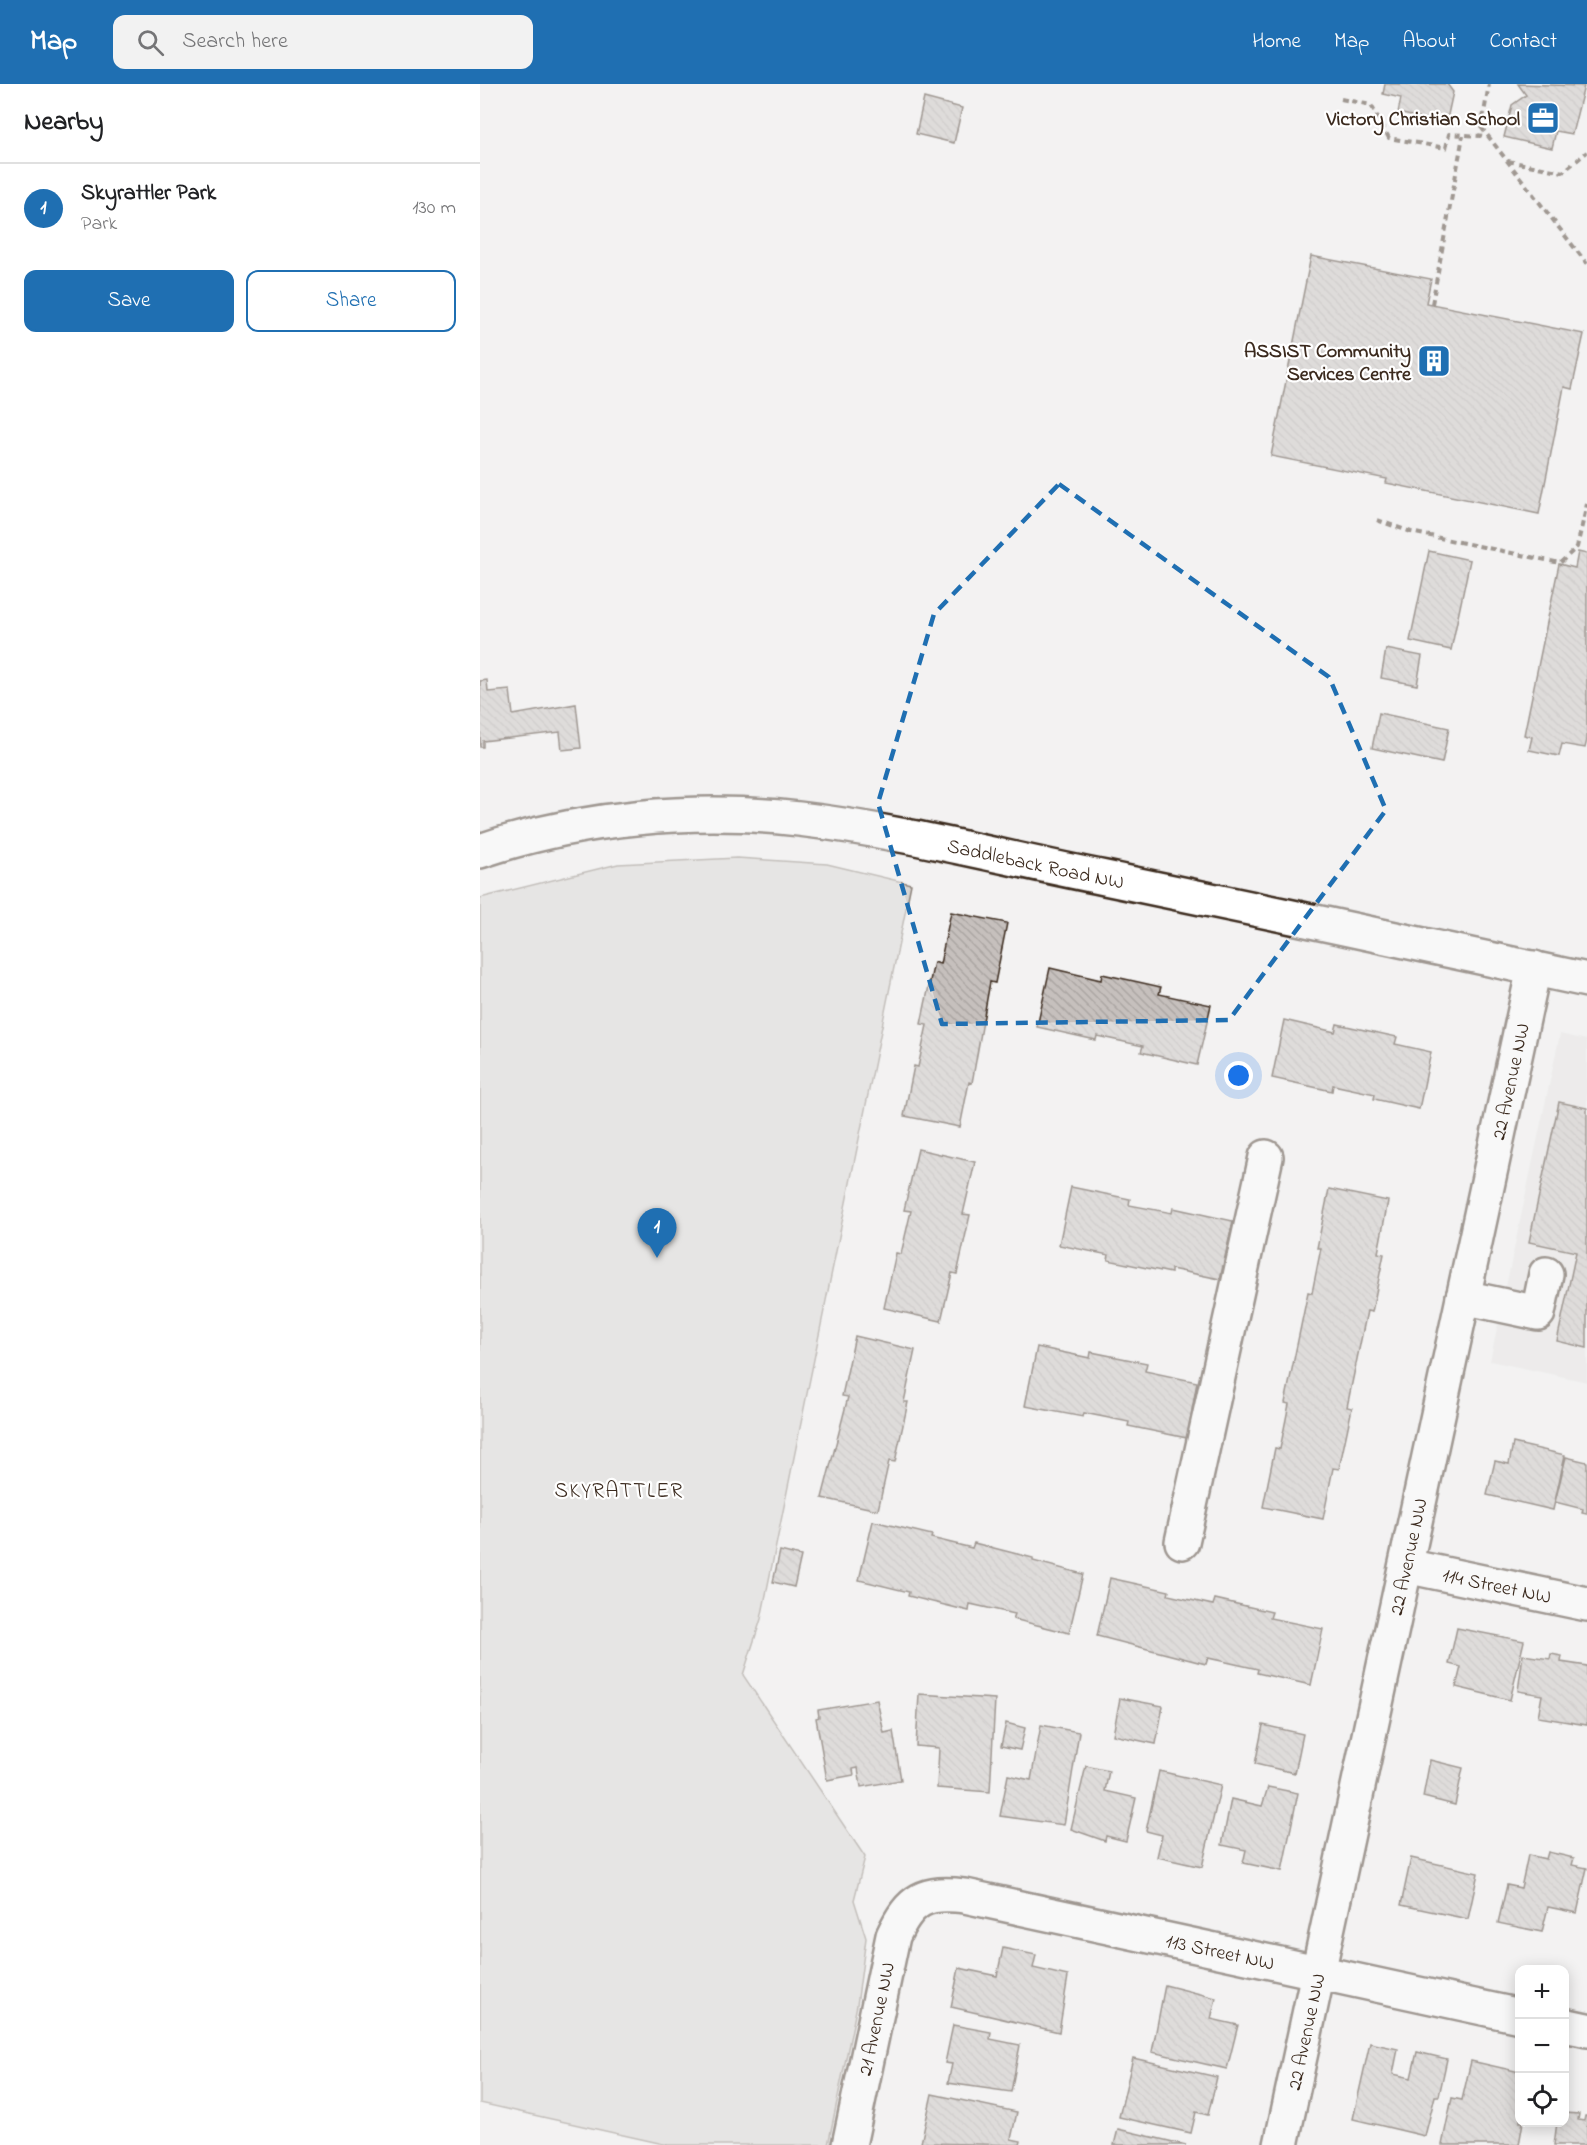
<!DOCTYPE html>
<meta charset="utf-8">
<style>
:root{--surface:#fff;--page:#f2f2f2;--text:#202124;--muted:#757577;--line:#e0e0e0;--accent:#1f6fb2}
body{margin:0;font-family:"Indie Flower",sans-serif;background:var(--page);color:var(--text)}
.controls{position:absolute;right:18px;bottom:18px;display:grid;overflow:hidden;border-radius:12px;box-shadow:0 3px 15px #0003}
.controls button{width:54px;height:54px;display:grid;place-items:center;padding:0;border:0;border-bottom:2px solid var(--line);background:var(--surface);color:var(--text);font:30px sans-serif}
.you{position:absolute;left:759px;top:992px;width:21px;height:21px;margin:-15px;border:4px solid #fff;border-radius:50%;background:#1a73e8;box-shadow:0 0 0 9px #1a73e833}
.badge{display:grid;place-items:center;width:39px;height:39px;border-radius:50%;background:var(--accent);color:#fff;font-size:20px;font-weight:700}
.pin{position:absolute;translate:-50% -50px;filter:drop-shadow(0 2px 3px #0008)}
.pin::after{content:'';position:absolute;top:32px;width:21px;height:18px;background:inherit;clip-path:polygon(0 0,100% 0,50% 100%)}
.list{margin:0;padding:0;list-style:none}
h2{display:flex;justify-content:space-between;align-items:center;height:78px;margin:0;padding:0 24px;font-size:26px}
h2 small{font-size:20px;font-weight:400;color:var(--muted)}
.list li{display:grid;grid-template-columns:39px 1fr auto;gap:18px;align-items:center;box-sizing:border-box;height:90px;padding:0 24px;border-top:2px solid var(--line)}
.list b{display:block;font-size:22px;white-space:nowrap}
.list p{margin:0;font-size:20px;white-space:nowrap;color:var(--muted)}
.list em{font-size:20px;font-style:normal;color:var(--muted)}
.actions{display:flex;gap:12px;padding:18px 24px}
.actions a{flex:1;padding:14px 0;border:2px solid var(--accent);border-radius:12px;text-align:center;font-size:21px;color:var(--accent)}
.actions .main{background:var(--accent);color:#fff}
.icon{flex:none;width:33px;height:33px;fill:none;stroke:currentColor;stroke-width:2;stroke-linecap:round;stroke-linejoin:round}
.map{position:relative;flex:none;width:1107px;height:2061px;overflow:hidden}
header{display:flex;align-items:center;gap:36px;box-sizing:border-box;height:84px;padding:0 30px;background:var(--accent);color:#fff}
header strong{font-size:28px}
nav{display:flex;gap:33px;margin-inline-start:auto;font-size:21px}
.search{width:420px;height:54px;background:var(--page);display:flex;align-items:center;gap:15px;box-sizing:border-box;padding:0 21px;border-radius:12px;color:var(--muted);font-size:22px}
main{display:flex}
aside{flex:1;background:var(--surface)}
.map>svg:first-child{display:block}
</style>
<header>
<strong>Map</strong>
<div class="search"><svg class="icon" aria-label="search" viewBox="0 0 24 24"><circle cx="10" cy="10" r="6"/><path d="M15 15l6 6"/></svg>Search here</div>
<nav><a>Home</a><a>Map</a><a>About</a><a>Contact</a></nav>
</header>
<main>
<aside>
<h2>Nearby<small></small></h2>
<ul class="list">
<li><span class="badge">1</span><div><b>Skyrattler Park</b><p>Park</p></div><em>130 m</em></li>
</ul>
<div class="actions"><a class="main">Save</a><a>Share</a></div>
</aside>
<div class="map">
<svg width="1107" height="2061" viewBox="0 0 1107 2061">
<defs>
<pattern id="building-back-hatch" width="6" height="6" patternUnits="userSpaceOnUse" patternTransform="scale(1.5)"><rect width="6" height="6" fill="#c6c0bd"/><path d="M-1 5l2 2M0 0l6 6M5-1l2 2" fill="none" stroke="#aba5a2"/></pattern>
</defs>
<rect width="100%" height="100%" fill="#f3f2f2"/>
<filter id="ink" filterUnits="userSpaceOnUse"><feTurbulence type="fractalNoise" baseFrequency=".0167" numOctaves="2"/><feDisplacementMap in="SourceGraphic" scale="12" xChannelSelector="R" yChannelSelector="G"/><feConvolveMatrix kernelMatrix="1 2 1 2 8 2 1 2 1" color-interpolation-filters="sRGB"/></filter>
<g filter="url(#ink)">
<path fill="#e6e3e2" d="M1080,950L1107,956V1298L1010,1277Z"/>
<path fill="#d8d5d2" stroke="#8a8078" stroke-width="1.5" d="M257,774L347,780L431,800L281,1535L263,1591L385,1773L374,1816L386,1854L377,1921L348,2061H188L0,2019V814L138,780Z"/>
<path fill="url(#building-back-hatch)" stroke="#3b2a1e" stroke-width="1.5" d="M905,0H967L973,8L966,40L918,29L921,14L903,10Z
M1038,0L1104,2L1092,50L1076,47L1072,64L1024,53L1032,21L1046,11Z
M444,14L482,24L474,59L436,50Z
M831,172L951,195L946,219L1104,250L1092,305L1084,303L1059,430L906,399L907,395L791,372Z
M949,467L990,476L971,566L930,557Z
M1098,468L1107,470V656L1105,664L1082,660L1079,672L1049,666L1052,653L1044,651L1079,480L1095,484Z
M906,565L942,572L937,601L901,594Z
M7,596L8,608L30,606L33,631L96,620L101,664L82,666L80,648L3,657V663H0V597Z
M899,629L969,644L962,679L892,664Z
M471,828L527,839L515,899L510,898L492,999L489,998L480,1043L424,1032L434,982L438,983L447,941L441,940L454,878L460,880Z
M570,884L621,896L622,890L681,903L679,910L731,921L717,981L661,968L663,962L617,952L616,956L557,943Z
M804,936L855,948L857,940L917,953L915,960L951,968L939,1025L894,1015L895,1010L853,1001L852,1007L792,994Z
M1079,1018L1107,1024V1264L1077,1257L1096,1168L1049,1158Z
M438,1065L495,1078L483,1130L490,1131L477,1190L472,1189L461,1237L404,1224L416,1169L421,1170L431,1127L424,1126Z
M591,1103L650,1115L649,1121L692,1129L693,1124L753,1137L740,1195L691,1185V1189L628,1176L629,1171L579,1161Z
M849,1105L908,1117L898,1169L904,1170L892,1228L887,1227L867,1323L872,1324L859,1385L853,1384L843,1435L783,1423L795,1364L800,1365L809,1320L805,1319L828,1208L832,1209L841,1164H837Z
M375,1252L435,1266L424,1318H428L415,1378L409,1377L398,1426L342,1414L368,1313L362,1312Z
M557,1263L610,1274L611,1268L667,1279L665,1287L717,1298L707,1354L648,1342L649,1338L604,1329L603,1333L545,1322Z
M1033,1359L1085,1371L1073,1426L1007,1411L1015,1377L1029,1380Z
M1086,1373L1107,1378V1430L1102,1429L1103,1425L1075,1418Z
M393,1437L452,1451L451,1454L492,1464L494,1459L553,1474V1477L603,1490L589,1549L533,1535L535,1530L490,1520L489,1527L428,1512L429,1508L379,1496Z
M300,1467L321,1472L314,1503L293,1498Z
M630,1494L689,1507L688,1511L733,1521L735,1515L792,1528L790,1534L843,1545L831,1601L777,1589L778,1585L728,1574L726,1580L617,1552Z
M977,1544L1044,1557L1030,1616L976,1603L981,1583L969,1580Z
M1071,1570L1082,1572L1081,1578L1107,1582V1641L1058,1633L1062,1611L1038,1607L1043,1571L1070,1575Z
M439,1610L515,1615L510,1708L457,1704L459,1664L436,1662Z
M640,1614L683,1622L676,1660L633,1651Z
M397,1616L404,1649L413,1647L421,1696L381,1703L378,1684L373,1685L374,1691L347,1696L336,1634L339,1633L338,1626Z
M526,1639L545,1644L540,1666L521,1662Z
M561,1641L599,1648L584,1741L520,1732L528,1691L551,1696Z
M783,1641L823,1650L815,1689L775,1680Z
M950,1676L983,1684L975,1721L943,1713Z
M606,1682L629,1687L625,1707L656,1714L646,1757L626,1752L625,1757L591,1745Z
M679,1687L741,1701L722,1783L677,1773L682,1751L666,1747Z
M788,1703L818,1709L802,1787L763,1779L766,1766L742,1761L751,1715L782,1722Z
M1068,1768L1094,1774L1092,1781L1107,1784L1097,1829L1068,1823L1062,1848L1018,1839L1027,1801L1041,1804L1048,1771L1066,1775Z
M931,1774L998,1789L988,1835L921,1821Z
M523,1864L556,1871L553,1884L588,1892L579,1948L471,1923L479,1884L517,1892Z
M685,1901L736,1914L731,1935L758,1941L747,1985L672,1968Z
M473,1941L511,1948L510,1955L540,1961L531,2008L468,1999L472,1980L465,1979Z
M890,1959L918,1965L913,1990L931,1994L937,1968L967,1975L959,2012H955L945,2052L873,2035Z
M653,1974L737,1993L728,2031L716,2028L711,2049L639,2033Z
M991,1977L1040,1988V2038H1043L1039,2061H962L972,2014L982,2016Z
M452,2010L537,2028L531,2055L541,2057L540,2061L441,2059Z
M1084,2029L1099,2030L1098,2036L1104,2037L1105,2032H1107V2061H1074L1077,2038H1084Z
M638,2045L706,2061H634Z"/>
<g fill="none" stroke-linecap="round" stroke-linejoin="round">
<g stroke="#3b2a1e" stroke-width="38">
<g id="minor">
<path id="s1" d="M0,767C100,733 215,723 319,735C421,747 524,774 625,794C786,827 946,861 1107,896"/>
<path d="M983,1213L1058,1229L1066,1190"/>
<path d="M702,1458L786,1073"/>
<path id="s2" d="M926,1482L1107,1520"/>
<path d="M1084,1941L1107,1946"/>
<path id="s3" d="M369,2061L413,1852C430,1815 445,1807 485,1812L1040,1932"/>
<path id="s4" d="M801,2061L1054,884"/>
</g>
</g>
<path stroke="#3b2a1e" stroke-width="4" stroke-dasharray="6 4.5" stroke-linecap="butt" d="M861,15L891,21L909,54L966,64L969,50L1000,52L1009,0
M1001,43L1107,180
M1028,77L1083,88L1107,68
M952,220L983,52
M897,436L931,448L1080,479L1097,463L1107,420"/>
<use href="#minor" stroke="#fff" stroke-width="33"/>
</g>
</g>
<path d="M0 0H1107V2061H0ZM579,400L849,593L906,726L749,936L462,940L398,719L454,530Z" fill="#f3f2f2" fill-opacity=".55" fill-rule="evenodd"/>
<path fill="none" stroke="#1f6fb2" stroke-width="4.5" stroke-dasharray="12 8" stroke-linejoin="round" d="M579,400L849,593L906,726L749,936L462,940L398,719L454,530Z"/>
<defs>
<g id="office-square" transform="scale(1.725)"><rect x="-9" y="-9" width="18" height="18" rx="4" fill="#1f6fb2" stroke="#fff"/><path d="M-6-3h4V-5.5h4V-3h4V5H-6ZM-1-4.5V-3h2v-1.5ZM-6 0V1H6V0Z" fill="#fff"/></g>
<g id="building-square" transform="scale(1.725)"><rect x="-9" y="-9" width="18" height="18" rx="4" fill="#1f6fb2" stroke="#fff"/><path d="M-4-6H4V6H1V3H-1V6H-4ZM-2.5-4.3h1.7v1.8h-1.7ZM.8-4.3h1.7v1.8H.8ZM-2.5-1h1.7V.8h-1.7ZM.8-1h1.7V.8H.8Z" fill="#fff"/></g>
</defs>
<g fill-rule="evenodd">
<use href="#office-square" x="1063" y="34"/>
<use href="#building-square" x="954" y="277"/>
</g>
<g text-anchor="middle" stroke-width="4.5" stroke-linejoin="round" paint-order="stroke">
<g font-size="20" font-weight="bold" fill="#3b2a1e" stroke="#fff" text-anchor="end">
<text x="1040" y="41">Victory Christian School</text>
<text x="931" y="273">ASSIST Community<tspan x="931" dy="23">Services Centre</tspan></text>
</g>
<g font-size="20" fill="#3b2a1e" stroke="#fff">
<text dy="7" stroke="none"><textPath href="#s1" startOffset="564">Saddleback Road NW</textPath></text>
<text dy="7" stroke="none"><textPath href="#s4" startOffset="1088">22 Avenue NW</textPath></text>
<text dy="7" stroke="none"><textPath href="#s4" startOffset="602">22 Avenue NW</textPath></text>
<text dy="7" stroke="none"><textPath href="#s2" startOffset="93">114 Street NW</textPath></text>
<text dy="7" stroke="none"><textPath href="#s3" startOffset="566">113 Street NW</textPath></text>
<text dy="7" stroke="none"><textPath href="#s3" startOffset="129">21 Avenue NW</textPath></text>
<text dy="7" stroke="none"><textPath href="#s4" startOffset="116">22 Avenue NW</textPath></text>
</g>
<g font-size="21" letter-spacing="1.5" fill="#3b2a1e" stroke="#fff">
<text x="139" y="1413">SKYRATTLER</text>
</g>
</g>
</svg>
<div class="controls">
<button>+</button>
<button>−</button>
<button><svg class="icon" aria-label="locate" viewBox="0 0 24 24"><circle cx="12" cy="12" r="6"/><path d="M12 2v4M12 18v4M2 12h4M18 12h4"/></svg></button>
</div>
<div class="you"></div>
<div class="pin badge" style="left:177px;top:1174px">1</div>
</div>
</main>
